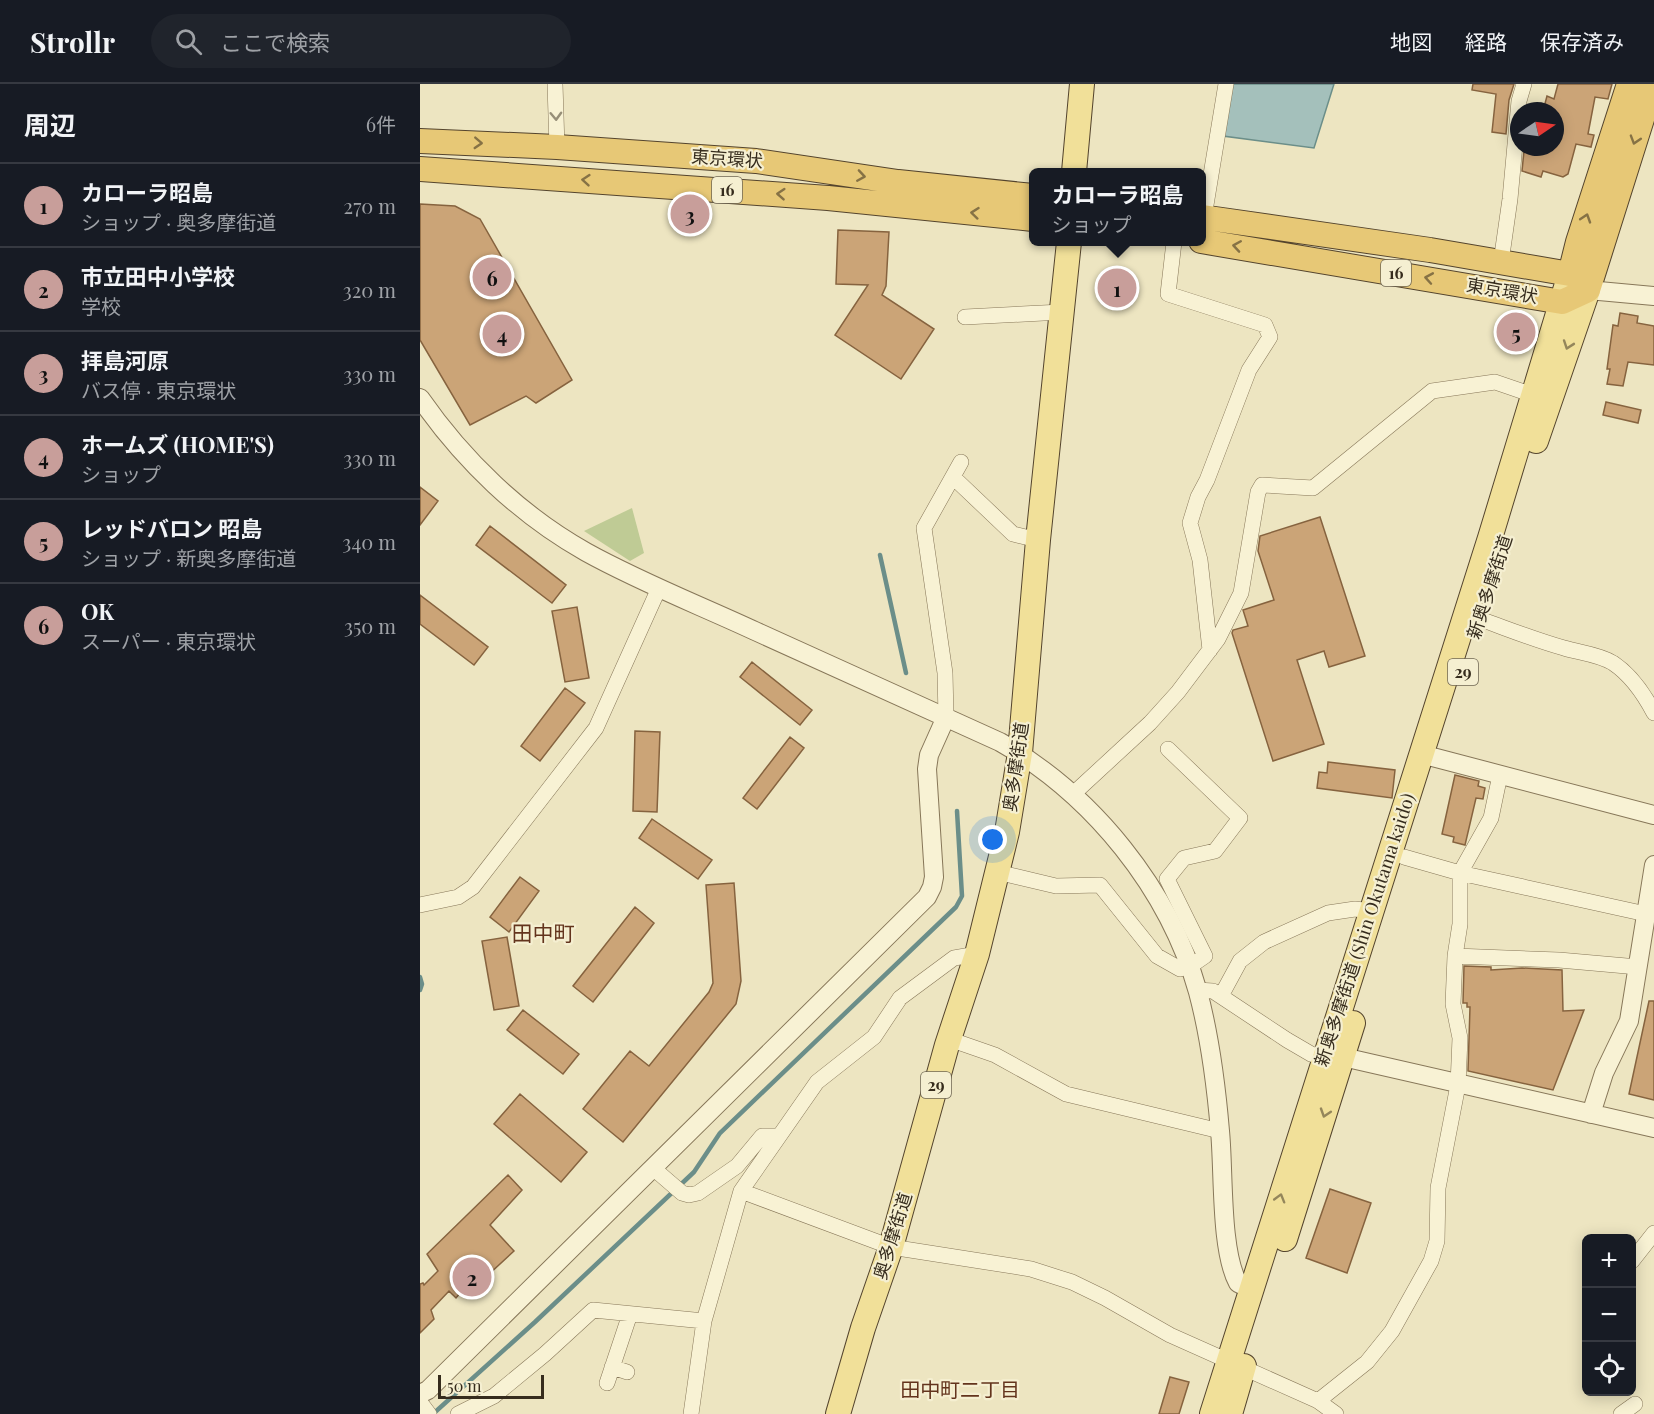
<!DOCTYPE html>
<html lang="ja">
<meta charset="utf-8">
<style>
:root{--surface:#171b24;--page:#20242c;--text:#f1f3f6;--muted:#9ea1a6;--line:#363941;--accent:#c89e9a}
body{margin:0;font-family:"Playfair Display","Noto Sans JP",serif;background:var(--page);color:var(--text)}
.controls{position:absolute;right:18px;bottom:18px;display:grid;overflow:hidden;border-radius:9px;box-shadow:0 3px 15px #0003}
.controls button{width:54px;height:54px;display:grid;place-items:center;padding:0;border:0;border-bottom:2px solid var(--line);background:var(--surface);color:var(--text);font:30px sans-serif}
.compass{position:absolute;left:1090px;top:18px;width:54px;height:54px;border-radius:50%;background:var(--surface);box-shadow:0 3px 15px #0003;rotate:77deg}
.scale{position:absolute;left:18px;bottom:15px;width:106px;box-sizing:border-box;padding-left:6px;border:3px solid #362c1d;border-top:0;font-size:16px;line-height:21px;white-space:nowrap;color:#362c1d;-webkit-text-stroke:4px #f5efd1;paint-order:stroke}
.you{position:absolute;left:573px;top:756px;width:21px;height:21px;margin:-15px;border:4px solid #fff;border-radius:50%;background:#1a73e8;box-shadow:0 0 0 9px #1a73e833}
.badge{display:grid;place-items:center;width:39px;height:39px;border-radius:50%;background:var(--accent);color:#111;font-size:20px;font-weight:700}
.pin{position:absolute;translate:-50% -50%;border:3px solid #fff;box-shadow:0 2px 6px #0006}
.popup{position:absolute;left:609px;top:84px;width:177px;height:78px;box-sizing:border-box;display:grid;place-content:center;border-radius:9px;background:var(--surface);filter:drop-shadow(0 2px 4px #0005);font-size:20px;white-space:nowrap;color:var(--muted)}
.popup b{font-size:22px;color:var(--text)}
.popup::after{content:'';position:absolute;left:50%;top:100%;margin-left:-12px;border:12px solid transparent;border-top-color:var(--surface)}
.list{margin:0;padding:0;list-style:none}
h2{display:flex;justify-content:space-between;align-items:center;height:78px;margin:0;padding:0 24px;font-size:26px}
h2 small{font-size:20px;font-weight:400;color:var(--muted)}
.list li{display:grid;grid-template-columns:39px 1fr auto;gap:18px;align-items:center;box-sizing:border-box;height:84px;padding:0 24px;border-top:2px solid var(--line)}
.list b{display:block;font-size:22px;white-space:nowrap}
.list p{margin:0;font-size:20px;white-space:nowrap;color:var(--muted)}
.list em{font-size:20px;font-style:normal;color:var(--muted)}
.icon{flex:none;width:33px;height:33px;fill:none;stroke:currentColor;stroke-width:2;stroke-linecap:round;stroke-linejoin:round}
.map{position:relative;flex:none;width:1234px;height:1330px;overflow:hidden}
header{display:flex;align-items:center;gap:36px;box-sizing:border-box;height:84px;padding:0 30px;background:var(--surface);border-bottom:2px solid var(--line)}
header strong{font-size:28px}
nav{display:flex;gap:33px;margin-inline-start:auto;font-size:21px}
.search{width:420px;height:54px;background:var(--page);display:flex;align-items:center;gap:15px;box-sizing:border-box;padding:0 21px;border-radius:33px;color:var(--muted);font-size:22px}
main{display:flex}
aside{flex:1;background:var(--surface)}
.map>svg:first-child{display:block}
</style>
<header>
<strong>Strollr</strong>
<div class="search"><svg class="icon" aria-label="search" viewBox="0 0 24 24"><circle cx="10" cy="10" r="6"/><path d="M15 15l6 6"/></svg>ここで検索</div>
<nav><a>地図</a><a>経路</a><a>保存済み</a></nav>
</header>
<main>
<aside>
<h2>周辺<small>6件</small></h2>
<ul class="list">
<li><span class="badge">1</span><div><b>カローラ昭島</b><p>ショップ · 奥多摩街道</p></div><em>270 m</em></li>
<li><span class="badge">2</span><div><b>市立田中小学校</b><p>学校</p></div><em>320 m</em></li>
<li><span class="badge">3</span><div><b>拝島河原</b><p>バス停 · 東京環状</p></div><em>330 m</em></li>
<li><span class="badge">4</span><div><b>ホームズ (HOME'S)</b><p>ショップ</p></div><em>330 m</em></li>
<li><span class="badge">5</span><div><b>レッドバロン 昭島</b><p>ショップ · 新奥多摩街道</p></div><em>340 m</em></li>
<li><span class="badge">6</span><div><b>OK</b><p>スーパー · 東京環状</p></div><em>350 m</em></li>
</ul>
</aside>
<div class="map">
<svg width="1234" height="1330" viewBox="0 0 1234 1330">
<rect width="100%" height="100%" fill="#ede5c1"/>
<path fill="#bfcb95" d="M212,424L224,469L210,477L164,447Z"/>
<path fill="#a4c0bb" stroke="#6b8e89" stroke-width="1.5" d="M812,0H914L894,64L803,52Z"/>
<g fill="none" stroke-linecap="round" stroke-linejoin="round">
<path stroke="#6b8e89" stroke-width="4.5" d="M460,471L486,589
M0,893L2,900L0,906
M13,1330L115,1238L274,1088L300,1049L536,823L542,812L537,727"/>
</g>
<path fill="#cba477" stroke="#86633f" stroke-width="1.5" d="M1053,0H1094L1089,16L1086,50L1072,48L1076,10L1052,6Z
M1138,0H1192L1188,15L1175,13L1168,50L1174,51L1171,63L1156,60L1148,90L1143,93L1123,87L1121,93L1102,87L1104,67L1105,63H1135V27H1123L1127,12L1134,15Z
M0,120L35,122L60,135L152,296L116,319L106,312L50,341L0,256Z
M418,146L469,148L466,202L462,211L514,245L481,295L415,251L448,201L416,200Z
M1200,229L1218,232L1217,239L1234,242V281L1208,278L1203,302L1187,300L1190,285H1187L1193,241L1198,242Z
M1186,318L1221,326L1218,339L1183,331Z
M0,403L18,417L0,441Z
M900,433L945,572L909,583L904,567L877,576L904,660L853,677L812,549L813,546L828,542L823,526L854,516L838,467L840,452Z
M70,442L146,501L132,519L56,461Z
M0,511L68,563L54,581L0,540Z
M157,523L169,594L145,598L132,527Z
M332,578L392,626L380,641L320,593Z
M145,604L165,619L120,677L101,662Z
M215,647L240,648L237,728L213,727Z
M370,653L384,664L337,725L323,714Z
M908,678L975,686L972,714L897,704L899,688L907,689Z
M1035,691L1059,697L1058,702L1065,704L1063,715L1056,714L1045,761L1033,758L1034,753L1022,750Z
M232,735L292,776L278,795L219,754Z
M100,793L119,807L89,848L70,833Z
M314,799L321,897L316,920L203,1058L163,1025L210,967L229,982L289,908L293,899L286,801Z
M215,823L234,839L173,918L153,902Z
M87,853L99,922L74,926L62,857Z
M1044,882L1071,883V886L1102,884L1142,886L1143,927L1164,926L1133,1006L1048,987L1050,923H1047V919H1043Z
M1229,917H1234V1016L1209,1010Z
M103,926L159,970L143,990L87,946Z
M100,1010L167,1068L141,1098L74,1040Z
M88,1091L102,1106L70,1141L94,1167L54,1204L48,1200L36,1214L29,1207L11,1226L14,1235L0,1249V1200L3,1199L4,1201L18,1187L7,1170Z
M910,1105L951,1119L927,1189L886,1174Z
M750,1293L769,1298L759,1330H739Z"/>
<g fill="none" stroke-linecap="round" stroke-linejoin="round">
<g stroke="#877759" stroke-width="16">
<path id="minor" d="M135,0L137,63
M784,133L806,0
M754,158L748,210L845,241L850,253L829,286L787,396L778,413L770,439L780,476L790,566
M1081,178L1090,115L1099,17L1104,0
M545,233L642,228
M533,393L593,450L618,456
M1060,535C1088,545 1115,556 1144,564C1160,569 1178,570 1193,579C1211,591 1224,610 1234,629
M526,633L525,589L504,444L541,378
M652,711L730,639L758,608L798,555L821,509L838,408L842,401L893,404L1012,307L1075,298L1113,311
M984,773L1040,789L1226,830
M577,788L636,802L680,801L737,872L760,885L769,883L785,872L747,795L764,774L795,767L820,734L748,665
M0,821L38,813L53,803L176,644L239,504
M1035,872L1139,876L1218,883
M777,906L793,907L867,956L891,970L905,974
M801,912L820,877L844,858L908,829L935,825L951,827
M529,955L575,971L646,1010L800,1047
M233,1084L262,1109L269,1111L278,1109L317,1082L342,1052H359
M321,1107L471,1163L611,1185L652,1198L685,1214L750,1251L898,1317L916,1330
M1212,1177L1234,1149
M192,1283L207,1288
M187,1299L210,1230
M898,1317L947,1278L972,1247L1011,1177L1017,1157L1018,1104L1038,1001L1040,954L1033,920L1035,872L1040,840V789L1071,734L1080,691
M0,1318L9,1330
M38,1330L74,1312L125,1270L173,1226L284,1237
M271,1330L284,1237L321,1107L397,998L454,953L480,914L534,874L557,870
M1201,1330L1215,1320"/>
</g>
<g stroke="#877759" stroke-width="20">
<path id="tertiary" d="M1168,206L1234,212
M0,314C43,376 100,431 166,468C220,498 279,521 335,547C417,584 499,621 580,658C673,711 749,805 778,908C790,953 796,1000 800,1047C804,1087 800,1166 818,1199L832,1206
M1001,670L1234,731
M911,974L923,973L1234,1044
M1171,1030L1184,989L1209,937L1234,781
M0,1310L8,1306L507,813L512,803L514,793L507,685L509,671L526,633"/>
</g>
<g stroke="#54442d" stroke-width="26">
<path id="primary" d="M654,88L662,0
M1116,357L1168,206
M865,1155L933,939
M418,1330L443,1244L471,1163L527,961L557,870L587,748L600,669L618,456L649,158
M792,1330L1070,454L1150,190
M810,1330L824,1282"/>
</g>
<g stroke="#54442d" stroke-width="26">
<path id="trunk" d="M0,57L137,63L336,77L478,98L613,112
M0,85L408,114L613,135
M781,133L1010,166L1150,190
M781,157L1142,218L1168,206L1233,0
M1150,190L1158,158L1209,0"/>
</g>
<use href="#minor" stroke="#f8f2d4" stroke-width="15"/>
<use href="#tertiary" stroke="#f8f2d4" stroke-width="18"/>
<use href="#primary" stroke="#f1e099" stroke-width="24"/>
<use href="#trunk" stroke="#e7c876" stroke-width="24"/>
</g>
<defs><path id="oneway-chevron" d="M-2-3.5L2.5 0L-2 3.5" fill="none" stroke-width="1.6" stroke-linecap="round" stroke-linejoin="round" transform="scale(1.5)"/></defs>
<use stroke="#978f78" href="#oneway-chevron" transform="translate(136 32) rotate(88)"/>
<g stroke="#867245">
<use href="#oneway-chevron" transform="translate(1215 56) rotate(107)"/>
<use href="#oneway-chevron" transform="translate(58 59) rotate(3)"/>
<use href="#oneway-chevron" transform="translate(441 92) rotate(9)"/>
<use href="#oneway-chevron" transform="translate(166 96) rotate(-175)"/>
<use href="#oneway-chevron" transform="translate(361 110) rotate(-176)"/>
<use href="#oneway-chevron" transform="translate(555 129) rotate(-174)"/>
<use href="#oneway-chevron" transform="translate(1166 134) rotate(-72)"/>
<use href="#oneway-chevron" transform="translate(817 162) rotate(-171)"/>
<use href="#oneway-chevron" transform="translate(1009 194) rotate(-170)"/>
</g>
<g stroke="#94865b">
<use href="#oneway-chevron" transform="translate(1148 261) rotate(109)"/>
<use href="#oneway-chevron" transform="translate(905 1029) rotate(108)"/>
<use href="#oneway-chevron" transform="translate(860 1114) rotate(-74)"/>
</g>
<g text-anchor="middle" stroke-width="4.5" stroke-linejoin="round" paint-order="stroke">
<g fill="#f5efd1" stroke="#6f6653" stroke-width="1.5">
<rect x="292" y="93" width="30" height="26" rx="4.5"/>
<rect x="961" y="176" width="30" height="26" rx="4.5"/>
<rect x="1028" y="575" width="30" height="26" rx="4.5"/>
<rect x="501" y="988" width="30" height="26" rx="4.5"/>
</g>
<g font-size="16" font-weight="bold" fill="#362c1d">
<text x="307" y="112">16</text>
<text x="976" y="195">16</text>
<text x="1043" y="594">29</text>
<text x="516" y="1007">29</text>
</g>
<g font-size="18" fill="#362c1d" stroke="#f5efd1">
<text transform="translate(307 75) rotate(4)" y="6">東京環状</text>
<text transform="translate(1082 207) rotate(10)" y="6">東京環状</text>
<text transform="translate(1070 503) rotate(-72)" y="6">新奥多摩街道</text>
<text transform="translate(596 683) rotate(-82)" y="6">奥多摩街道</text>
<text transform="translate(945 846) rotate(-72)" y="6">新奥多摩街道 (Shin Okutama kaido)</text>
<text transform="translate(473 1152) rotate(-73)" y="6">奥多摩街道</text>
</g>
<g font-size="20" fill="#63341d" stroke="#f5efd1">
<text x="540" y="1313">田中町二丁目</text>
</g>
<g font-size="21" fill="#63341d" stroke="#f5efd1">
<text x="123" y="857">田中町</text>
</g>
</g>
</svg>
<div class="controls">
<button>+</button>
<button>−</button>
<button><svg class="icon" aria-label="locate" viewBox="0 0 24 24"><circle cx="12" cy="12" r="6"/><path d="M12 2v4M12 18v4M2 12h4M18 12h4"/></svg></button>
</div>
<svg class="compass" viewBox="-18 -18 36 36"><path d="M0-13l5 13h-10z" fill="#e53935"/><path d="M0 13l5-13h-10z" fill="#9ea1a6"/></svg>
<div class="scale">50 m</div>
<div class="you"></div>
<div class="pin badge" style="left:697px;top:204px">1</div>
<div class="popup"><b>カローラ昭島</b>ショップ</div>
<div class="pin badge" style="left:52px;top:1193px">2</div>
<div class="pin badge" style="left:270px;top:130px">3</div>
<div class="pin badge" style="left:82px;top:250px">4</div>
<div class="pin badge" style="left:1096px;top:248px">5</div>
<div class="pin badge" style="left:72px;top:193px">6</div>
</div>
</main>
